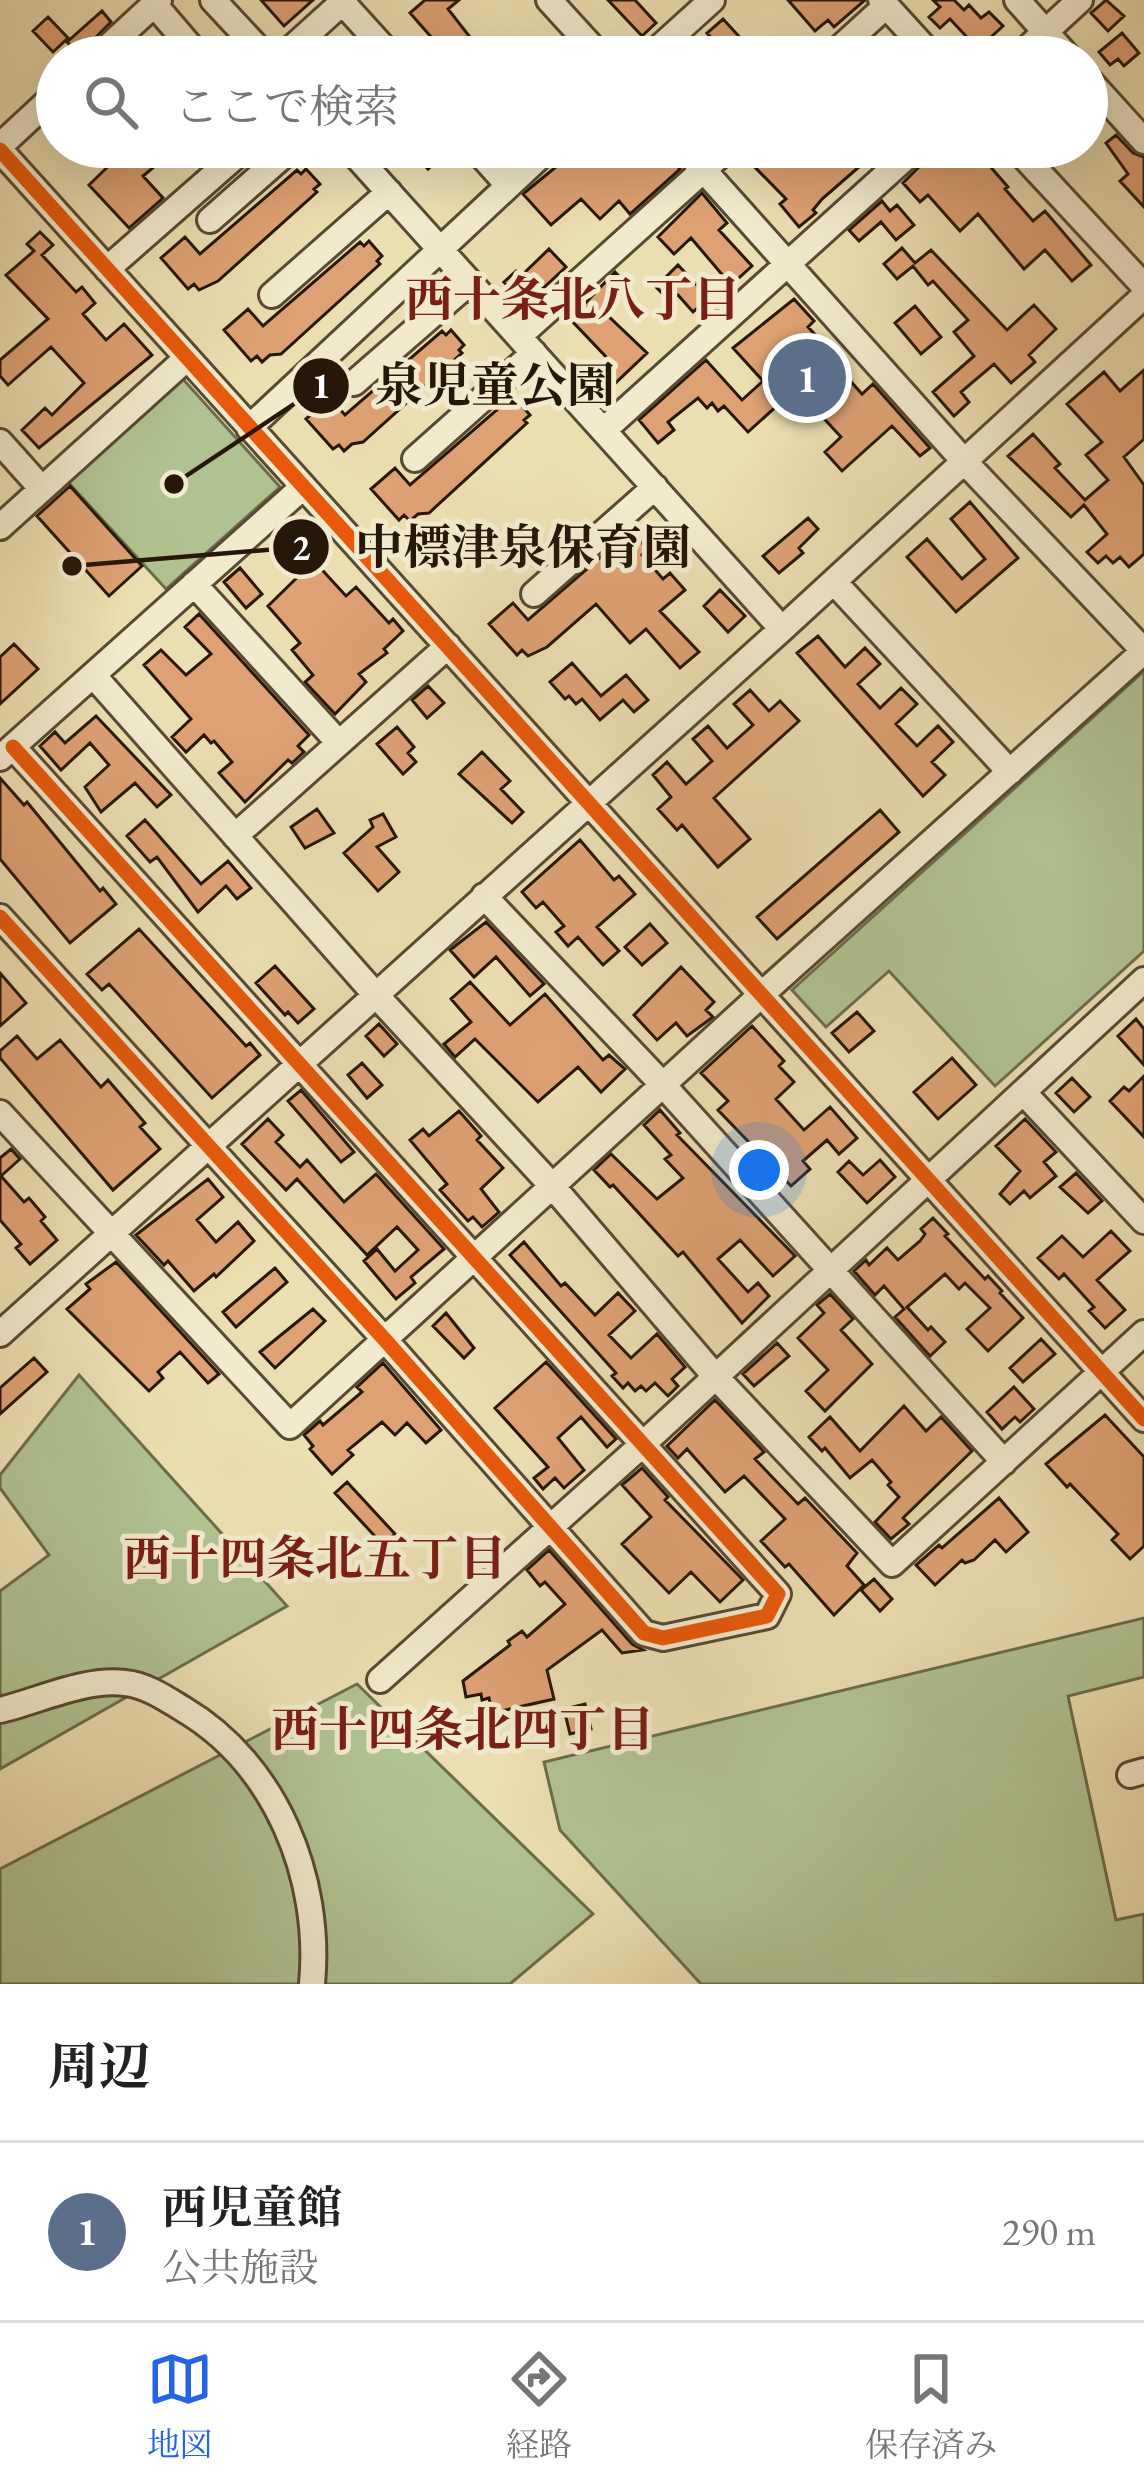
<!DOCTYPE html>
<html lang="ja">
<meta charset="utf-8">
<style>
:root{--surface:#fff;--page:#f2f2f2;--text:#222;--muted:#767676;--line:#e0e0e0;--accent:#2563eb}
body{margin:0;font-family:"EB Garamond","Noto Serif JP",serif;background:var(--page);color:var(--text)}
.you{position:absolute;left:759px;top:1170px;width:42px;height:42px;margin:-30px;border:9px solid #fff;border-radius:50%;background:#1a73e8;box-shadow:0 0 0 18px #1a73e833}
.badge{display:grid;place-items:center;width:78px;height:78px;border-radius:50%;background:var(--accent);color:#fff;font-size:39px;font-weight:700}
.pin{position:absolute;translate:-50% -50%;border:6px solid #fff;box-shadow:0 3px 12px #0006}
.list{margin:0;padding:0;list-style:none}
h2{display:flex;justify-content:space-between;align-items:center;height:156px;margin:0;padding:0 48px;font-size:51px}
h2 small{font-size:39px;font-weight:400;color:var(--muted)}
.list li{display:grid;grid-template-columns:78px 1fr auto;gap:36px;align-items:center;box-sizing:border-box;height:180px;padding:0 48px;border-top:3px solid var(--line)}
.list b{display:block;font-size:45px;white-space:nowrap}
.list p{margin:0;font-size:39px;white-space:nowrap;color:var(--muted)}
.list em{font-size:39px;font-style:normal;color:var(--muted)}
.icon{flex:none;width:66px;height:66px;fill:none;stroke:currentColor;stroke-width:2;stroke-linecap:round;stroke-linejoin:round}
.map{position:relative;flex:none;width:1144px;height:1984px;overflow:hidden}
.search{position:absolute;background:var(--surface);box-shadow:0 12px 48px #0002;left:36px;right:36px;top:36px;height:132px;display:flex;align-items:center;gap:30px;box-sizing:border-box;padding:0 42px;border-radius:66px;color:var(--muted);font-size:45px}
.sheet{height:336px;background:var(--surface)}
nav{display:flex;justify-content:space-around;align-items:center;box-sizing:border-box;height:168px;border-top:3px solid var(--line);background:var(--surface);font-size:33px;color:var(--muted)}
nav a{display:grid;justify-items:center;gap:6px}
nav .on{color:var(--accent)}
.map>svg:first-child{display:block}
</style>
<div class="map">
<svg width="1144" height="1984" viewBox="0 0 1144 1984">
<rect width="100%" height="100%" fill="#ebdeb1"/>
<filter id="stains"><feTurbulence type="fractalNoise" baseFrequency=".00167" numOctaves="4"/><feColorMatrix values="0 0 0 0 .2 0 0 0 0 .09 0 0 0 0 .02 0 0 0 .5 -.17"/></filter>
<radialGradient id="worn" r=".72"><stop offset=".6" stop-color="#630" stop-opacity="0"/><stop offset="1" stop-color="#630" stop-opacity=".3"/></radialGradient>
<path fill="#b1c291" stroke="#6c6c4c" stroke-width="3" d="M182,378L280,487L166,589L67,481Z
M1144,671V951L995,1086L889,971L826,1027L792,990Z
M79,1375L287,1606L0,1769V1591L49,1555L0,1488V1475Z
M1144,1618V1677L1068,1696L1116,1920L1144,1914V1984H701L560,1830L544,1762Z
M357,1684L593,1914L510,1984H0V1869Z"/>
<path fill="#dda173" stroke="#271708" stroke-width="3" d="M261,0H313L284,26Z
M425,0H459L448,9L473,41L453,57H411L432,38L410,13Z
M608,0H635L656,23L642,36Z
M788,0H865L834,27L828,20L815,31Z
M933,0H954L964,10L969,5L981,18L989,12L1003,26L978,49L950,19L940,28L929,17L940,7Z
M1106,0L1124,16L1108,31L1091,13Z
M102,11L111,22L79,54L67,42Z
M48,17L68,38L53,52L33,31Z
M723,19L758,57H729L707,33Z
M1122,33L1139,53L1124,66L1118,59L1110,65L1099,52Z
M1116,135L1133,153L1144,157V207L1120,181L1128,174L1106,143Z
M128,147H197L177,166L167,156L143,176L163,198L129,228L89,185Z
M408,147H451L428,169Z
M580,147H663L680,169L630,214L619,201L600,219L581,199L551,225L523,194Z
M745,147H770L790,165L808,147H843L860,166L822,199L813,210L816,213L799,227L780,204L786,199L743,155Z
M939,147H993L982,157L1008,187L1005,189L1033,221L1045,211L1091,265L1072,281L1045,250L1024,269L978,214L960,231L928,195L920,202L903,183Z
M306,169L320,184L314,189L317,192L218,281L199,290L194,284L188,289L161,258L185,237L200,254L297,170L301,174Z
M702,193L727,223L719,230L752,266L731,285L691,238L674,254L658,237Z
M882,201L890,211L897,205L914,225L896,240L881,222L859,241L849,230Z
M40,232L53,245L42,255L76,292L82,287L95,303L83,314L106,340L124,324L152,355L39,448L22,430L45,408L52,415L84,383L51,347L8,385L0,376V360L48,319L6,275L34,251L27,244Z
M369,241L382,256L377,261L380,264L281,354L270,355L262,362L257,356L251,361L224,330L248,309L263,326L360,242L364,246Z
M902,248L915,263L931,250L1007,330L1034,305L1056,329L1029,355L1035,362L1011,383L994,364L961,392L969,402L954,416L933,392L974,356L954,332L968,320L933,281L928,285L913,266L897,279L884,264Z
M549,249L566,267L525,305L504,282L516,271L521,276Z
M678,265L709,298L693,312L678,295L667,298L656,287Z
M615,272L629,287L603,311L647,353L606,392L591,376L609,360L570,319Z
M794,299L814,321L808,327L841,362L837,366L862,394L873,384L930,448L920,456L892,426L842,471L825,452L841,437L804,397L797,403L789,395L748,432L724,406L718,411L712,403L707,408L698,398L668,422L674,430L658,443L639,420L706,360L742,400L763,381L733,348Z
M915,306L941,337L921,354L895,323Z
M451,330L464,345L459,350L462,353L363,442L352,444L344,451L339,445L333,449L306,419L330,398L345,415L442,331L446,335Z
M1144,370V439L1124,457L1144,485V554L1129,567L1120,557L1113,563L1106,556L1098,563L1087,552L1107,534L1084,505L1071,517L1008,456L1033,434L1060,464L1055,468L1085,500L1108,480L1086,455L1102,442L1067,404L1104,372L1120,391Z
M517,400L530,415L524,420L527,423L429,513L418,514L410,521L404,515L399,520L371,489L395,468L410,485L507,401L511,405Z
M70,486L142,566L109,596L37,516Z
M970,502L1018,558L956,612L907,557L927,539L962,579L985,559L951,519Z
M808,518L818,529L799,548L803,553L779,573L763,556Z
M291,519L318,548L299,564L273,536Z
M635,535L648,550L642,555L663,579L670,573L685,590L660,611L699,652L680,668L646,629L630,643L596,604L547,647L528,656L522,650L517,655L489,624L513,603L528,620L625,536L629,540Z
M314,561L346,596L356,587L389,623L393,619L403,631L384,649L387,653L359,674L366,682L335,714L305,682L313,675L292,650L300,643L268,606Z
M240,568L262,594L246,608L224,582Z
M720,590L745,616L728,632L704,606Z
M199,614L309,735L298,746L304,752L292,763L288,760L245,802L219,773L232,762L214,741L211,743L204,735L186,752L172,737L191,719L144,665L161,650L186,675L211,654L185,627Z
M818,636L845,667L865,648L880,664L858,684L880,708L901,688L917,704L896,724L917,746L938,726L953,742L932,762L945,775L923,796L797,653Z
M14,644L38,669L0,704V657Z
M572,663L601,696L626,675L648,700L634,712L623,700L600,720L582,699L576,704L569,696L565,699L550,682Z
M428,686L444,703L427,718L412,700Z
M750,690L769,711L780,701L799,721L714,798L750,839L718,867L682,825L677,830L658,809L671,797L653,775L667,762L686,784L712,761L693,739L708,726L727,748L753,725L734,704Z
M96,716L171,795L157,807L135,783L101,812L85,787L109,765L90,743L61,770L40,746L55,732L65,743Z
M397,727L414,747L408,753L416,762L403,774L377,744Z
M482,752L510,781L501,789L523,812L512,823L459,774Z
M0,778L24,805L27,802L100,891L103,888L116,904L70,943L0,859Z
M317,809L334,833L305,848L291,827Z
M880,810L899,832L777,939L757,917Z
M383,814L396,837L377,847L399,872L378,891L344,853L373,827L370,820Z
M145,820L201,884L228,861L251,888L237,899L226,886L198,912L157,857L150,862L127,836Z
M580,840L614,880L619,876L635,894L597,927L619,951L603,965L578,937L568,946L556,932L564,926L543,902L536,908L522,892Z
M486,922L544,984L530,996L496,957L474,977L450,950Z
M650,924L667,943L642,965L625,947Z
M139,929L246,1046L250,1043L260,1055L212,1098L109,984L102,990L87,974Z
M275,966L314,1009L298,1023L288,1012L285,1015L256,983Z
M681,967L714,1002L706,1010L713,1017L687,1036L676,1023L657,1040L634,1015Z
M0,973L26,1003L0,1026Z
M470,982L510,1025L545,994L603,1060L609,1055L625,1069L601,1092L578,1067L538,1102L475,1039L455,1057L444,1044L471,1022L451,999Z
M857,1012L874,1031L849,1052L832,1033Z
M1136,1019L1144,1029V1065L1118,1036Z
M379,1024L397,1044L384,1056L366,1036Z
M752,1026L784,1061L779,1066L794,1082L776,1099L804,1130L830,1107L857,1138L839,1154L827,1140L803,1161L810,1169L791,1186L718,1110L728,1101L701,1073Z
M17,1036L37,1059L60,1040L101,1087L108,1080L145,1123L140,1127L160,1149L113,1190L0,1058V1051Z
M952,1058L976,1085L938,1119L914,1092Z
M362,1063L382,1085L367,1098L348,1075Z
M1144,1076V1137L1110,1101L1124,1087L1129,1091Z
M1072,1078L1090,1097L1074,1112L1056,1093Z
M301,1090L354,1152L341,1162L288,1101Z
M660,1110L680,1133L677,1135L795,1256L773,1276L740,1240L718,1259L748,1292L758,1283L769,1296L742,1323L683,1252L678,1256L613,1185L610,1187L594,1170L611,1154L657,1199L683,1178L665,1159L671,1155L644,1125Z
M459,1111L481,1136L477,1140L503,1168L481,1189L499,1212L482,1227L473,1217L468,1221L440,1190L447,1184L410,1140L423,1129L429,1136Z
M268,1119L283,1135L276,1142L300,1167L307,1160L344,1202L376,1174L444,1249L411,1277L415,1283L396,1299L364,1261L377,1249L395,1271L418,1250L397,1227L367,1255L297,1179L286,1190L242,1144Z
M1025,1119L1056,1152L1044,1162L1056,1176L1030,1198L1024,1191L1010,1204L1000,1194L1020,1171L996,1146Z
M11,1149L20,1159L1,1176L24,1202L29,1198L45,1217L41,1221L57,1240L30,1264L16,1248L21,1244L0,1220V1158Z
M880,1160L895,1177L867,1203L838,1172L849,1161L863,1175Z
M1076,1173L1102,1201L1088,1213L1060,1187Z
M208,1179L223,1197L197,1220L216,1242L238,1222L254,1241L216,1277L214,1274L194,1291L168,1261L164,1265L136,1235Z
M933,1218L948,1234L945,1236L985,1279L988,1276L1002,1291L1000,1293L1023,1318L988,1351L967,1329L990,1308L965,1283L959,1289L945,1274L907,1307L928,1330L931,1327L945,1342L930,1356L895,1317L904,1309L884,1286L875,1295L854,1271L866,1260L869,1265L887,1248L898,1260L920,1241L925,1234L921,1229Z
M1111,1231L1130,1251L1097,1280L1125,1310L1105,1328L1089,1311L1094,1307L1064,1274L1059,1279L1038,1258L1062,1236L1083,1257Z
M524,1242L561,1286L565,1283L595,1315L618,1293L635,1311L609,1335L631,1358L657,1334L685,1367L672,1379L678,1386L668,1396L655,1383L646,1391L641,1386L635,1391L628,1383L623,1388L612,1376L616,1373L510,1255Z
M116,1262L219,1374L208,1383L180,1352L158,1372L163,1378L149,1391L67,1309L90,1289L86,1284Z
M275,1268L287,1282L236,1327L223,1312Z
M830,1294L853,1319L841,1330L872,1364L825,1411L806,1391L828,1370L798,1338L824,1313L817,1305Z
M313,1309L325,1321L275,1368L260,1352Z
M446,1313L474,1348L464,1358L433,1326Z
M1041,1339L1055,1354L1023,1382L1010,1368Z
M777,1343L789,1356L754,1386L743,1374Z
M34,1358L47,1372L0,1414V1388Z
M546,1362L616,1439L607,1447L581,1417L558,1438L584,1470L564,1488L555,1478L543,1489L534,1478L548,1467L495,1408Z
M383,1363L441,1430L426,1443L407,1423L395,1435L382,1422L348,1450L353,1455L332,1474L310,1449L313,1446L304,1435L320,1421L323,1425L362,1392L357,1387Z
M1014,1387L1034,1409L1020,1422L1015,1417L1002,1429L987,1412Z
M715,1400L764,1452L755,1459L798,1504L805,1498L857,1553L847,1566L864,1585L834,1615L789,1564L785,1567L761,1541L785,1519L744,1476L725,1492L687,1449L678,1458L667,1446Z
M904,1406L926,1431L941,1417L972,1451L903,1518L909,1524L891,1539L875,1522L899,1497L888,1485L891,1482L872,1460L850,1478L825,1448L822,1451L809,1437L830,1417L860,1451Z
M1105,1415L1144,1457V1546L1130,1559L1112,1540L1118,1534L1070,1484L1067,1487L1046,1464Z
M642,1468L668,1497L665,1500L743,1580L720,1602L691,1572L669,1593L622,1544L651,1517L622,1485Z
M347,1482L395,1534L383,1545L335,1493Z
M999,1498L1028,1532L1006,1552L995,1540L974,1560L965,1563L962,1560L935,1585L916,1565L939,1545L942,1548Z
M549,1550L632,1644L643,1650L622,1653L602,1630L547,1670L554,1699L492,1713L489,1698L482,1700L481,1694L466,1697L463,1681L510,1645L508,1641L522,1631L527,1637L565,1604L545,1582L540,1586L527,1570Z
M874,1579L892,1599L880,1611L861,1590Z
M585,1704L591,1729L570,1734L564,1709Z"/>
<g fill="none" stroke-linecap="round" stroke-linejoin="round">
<g stroke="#584932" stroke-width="30">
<path id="minor" d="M213,0L266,57
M549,0L601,57
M881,0L933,57
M1017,0L1068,57
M342,2L392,57
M154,4L195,52
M97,57L159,0
M282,57L345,0
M649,57L712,0
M830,57L886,6
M1018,57L1080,0
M1087,78L1144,141
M0,146L57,93
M348,147L782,629
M474,147L508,185
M683,147L963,460L1144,651
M1015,147L1144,286
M0,150L1144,1419
M210,220L293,147
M107,269L246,147
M272,295L389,192
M519,336L729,147
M354,383L470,282
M249,428L550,147
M604,430L917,147
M0,442L42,489
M415,459L534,353
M0,527L187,358
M834,582L1010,772
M194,584L339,743
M534,594L655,487
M93,675L374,993L554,1188L714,1375L892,1564L1144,1333
M0,758L303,487
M235,836L448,646
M484,896L664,1086L1004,1462
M0,917L386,1341L644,1633L663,1638L767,1616L778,1594L13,747
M1023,1092L1144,1221
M0,1113L290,1426L762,994L1143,652
M0,1334L782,629L1144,296
M380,1680L642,1445L1144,980
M0,1710C38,1701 85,1678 125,1683C146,1685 165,1698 183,1709C276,1764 322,1878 312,1984
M1130,1775L1144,1771"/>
</g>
<use href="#minor" stroke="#f2eacc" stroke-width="24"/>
<g stroke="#f2eacc" stroke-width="22">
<path id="cycleway" d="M0,150L1144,1419
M0,917L386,1341L644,1633L663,1638L767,1616L778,1594L13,747"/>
</g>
<use href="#cycleway" stroke="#e8590c" stroke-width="15"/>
</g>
<g text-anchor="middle" stroke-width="10" stroke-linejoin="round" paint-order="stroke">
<g font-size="48" font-weight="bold" fill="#7a1f14" stroke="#f2eacc">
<text x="573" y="316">西十条北八丁目</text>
<text x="315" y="1575">西十四条北五丁目</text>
<text x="463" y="1746">西十四条北四丁目</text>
</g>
</g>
<path fill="none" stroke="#271708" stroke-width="4.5" d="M174 484L321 386M72 566L301 547"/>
<g fill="#271708" stroke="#f2eacc" stroke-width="4.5">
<circle cx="174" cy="484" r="12"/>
<circle cx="72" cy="566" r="12"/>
<circle cx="321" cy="386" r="30"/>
<circle cx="301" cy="547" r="30"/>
</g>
<g font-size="36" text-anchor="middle" font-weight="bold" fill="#fff">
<text x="321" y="398">1</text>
<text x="301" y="560">2</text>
</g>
<g font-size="48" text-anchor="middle" font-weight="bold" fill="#271708" stroke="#f2eacc" stroke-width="10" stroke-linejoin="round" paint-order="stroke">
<text x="495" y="402">泉児童公園</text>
<text x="523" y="564">中標津泉保育園</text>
</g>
<rect width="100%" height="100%" filter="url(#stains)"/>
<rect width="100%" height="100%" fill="url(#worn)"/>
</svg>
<div class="you"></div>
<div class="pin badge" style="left:807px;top:378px;background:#5c6f8a">1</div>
<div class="search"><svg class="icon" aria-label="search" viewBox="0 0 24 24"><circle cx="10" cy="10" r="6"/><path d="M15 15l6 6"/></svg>ここで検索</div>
</div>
<section class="sheet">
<h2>周辺<small></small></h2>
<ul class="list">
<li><span class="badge" style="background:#5c6f8a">1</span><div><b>西児童館</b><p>公共施設</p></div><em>290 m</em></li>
</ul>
</section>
<nav>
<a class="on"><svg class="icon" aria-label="map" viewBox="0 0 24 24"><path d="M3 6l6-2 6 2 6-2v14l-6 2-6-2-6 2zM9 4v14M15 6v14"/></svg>地図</a>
<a><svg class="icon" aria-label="directions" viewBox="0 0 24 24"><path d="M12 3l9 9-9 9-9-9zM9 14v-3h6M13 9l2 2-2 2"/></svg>経路</a>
<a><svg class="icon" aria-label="saved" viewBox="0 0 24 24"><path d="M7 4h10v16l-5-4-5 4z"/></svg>保存済み</a>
</nav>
